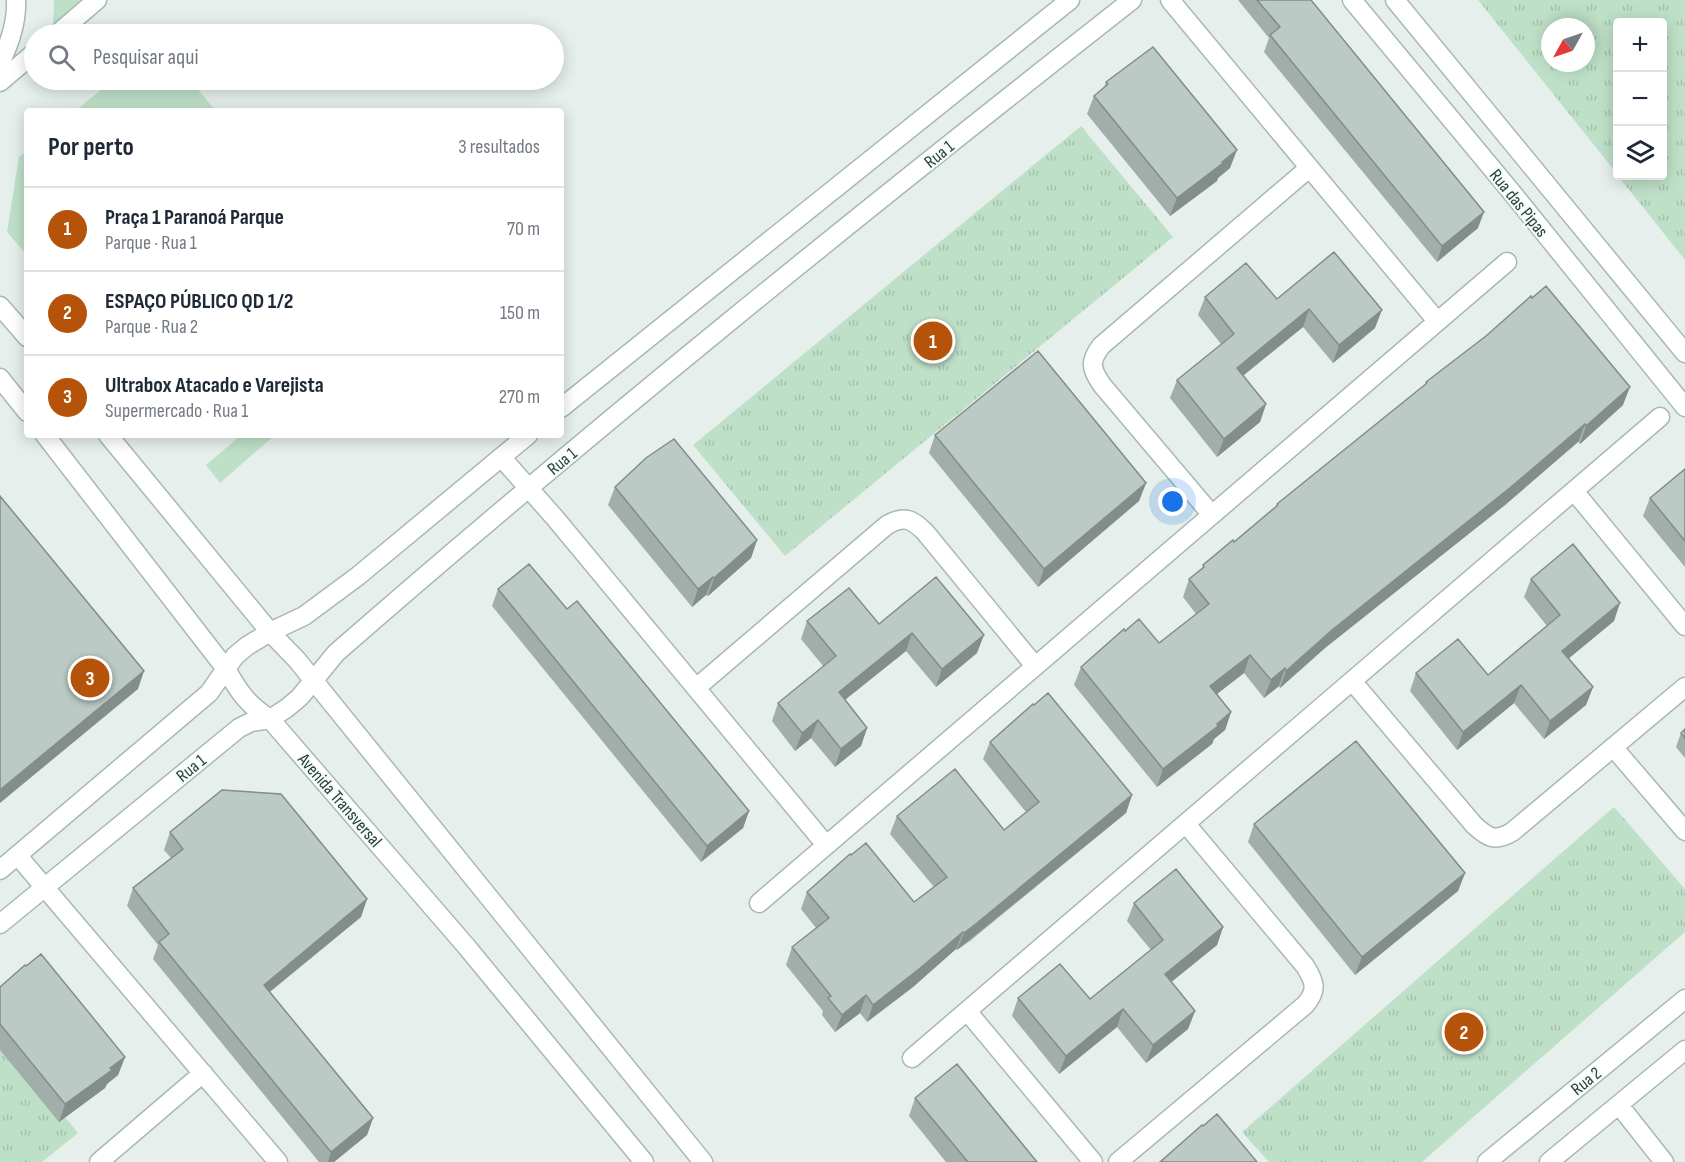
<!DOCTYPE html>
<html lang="pt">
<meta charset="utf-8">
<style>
:root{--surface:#fff;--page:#f2f2f3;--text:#1f2937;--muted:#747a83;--line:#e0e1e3;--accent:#b45309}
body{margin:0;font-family:"Sofia Sans Condensed",sans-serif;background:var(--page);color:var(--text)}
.controls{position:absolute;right:18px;top:18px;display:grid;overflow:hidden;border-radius:6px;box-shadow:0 3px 15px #0003}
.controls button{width:54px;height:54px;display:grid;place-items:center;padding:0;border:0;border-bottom:2px solid var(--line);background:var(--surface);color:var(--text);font:30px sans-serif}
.compass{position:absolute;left:1541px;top:18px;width:54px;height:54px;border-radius:50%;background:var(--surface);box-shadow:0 3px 15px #0003;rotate:230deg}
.you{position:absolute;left:1173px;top:502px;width:21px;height:21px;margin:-15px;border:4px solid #fff;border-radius:50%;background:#1a73e8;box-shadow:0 0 0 9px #1a73e833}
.badge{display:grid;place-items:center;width:39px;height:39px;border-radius:50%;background:var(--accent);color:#fff;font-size:20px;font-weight:700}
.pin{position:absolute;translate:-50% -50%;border:3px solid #fff;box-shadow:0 2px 6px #0006}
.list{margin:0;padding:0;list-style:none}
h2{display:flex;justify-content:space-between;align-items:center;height:78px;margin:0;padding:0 24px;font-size:26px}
h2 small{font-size:20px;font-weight:400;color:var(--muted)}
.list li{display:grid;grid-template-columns:39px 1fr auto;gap:18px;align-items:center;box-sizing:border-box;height:84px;padding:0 24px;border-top:2px solid var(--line)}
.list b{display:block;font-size:22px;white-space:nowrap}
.list p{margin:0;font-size:20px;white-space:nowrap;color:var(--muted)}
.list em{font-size:20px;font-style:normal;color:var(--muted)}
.icon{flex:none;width:33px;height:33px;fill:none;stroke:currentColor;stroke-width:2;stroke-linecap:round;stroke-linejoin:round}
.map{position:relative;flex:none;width:1685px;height:1162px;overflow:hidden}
.search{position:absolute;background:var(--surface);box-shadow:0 3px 15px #0003;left:24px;top:24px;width:540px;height:66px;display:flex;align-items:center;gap:15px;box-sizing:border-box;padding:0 21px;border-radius:33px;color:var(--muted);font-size:22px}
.panel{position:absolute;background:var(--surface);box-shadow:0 3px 15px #0003;left:24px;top:108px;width:540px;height:330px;border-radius:6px}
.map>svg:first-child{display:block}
</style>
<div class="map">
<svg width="1685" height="1162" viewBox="0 0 1685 1162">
<defs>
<pattern id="park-tufts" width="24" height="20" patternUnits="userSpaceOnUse" patternTransform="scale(1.5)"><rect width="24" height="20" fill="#bfe0c8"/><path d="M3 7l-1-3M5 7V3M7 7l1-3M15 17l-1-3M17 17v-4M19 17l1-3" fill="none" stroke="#a4c1ad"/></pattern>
</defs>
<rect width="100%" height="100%" fill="#e6efeb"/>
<path fill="#bfe0c8" d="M113,80H190L216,111H75Z
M27,151V255L7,232L19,157Z
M241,435H275L220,483L206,465Z"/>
<path fill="url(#park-tufts)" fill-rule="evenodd" d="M54,0H97L53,34Z
M1478,0H1685V260L1618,176H1662V22H1618V175ZM1550,27H1586V63H1550Z
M1081,126L1173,237L785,556L693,445Z
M1614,807L1685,889V932L1422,1162H1269L1242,1132Z
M0,1038L78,1133L42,1162H0Z"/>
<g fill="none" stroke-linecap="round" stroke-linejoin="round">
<g stroke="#a8b8b2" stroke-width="21">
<path id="minor" d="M1170,0L1437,321
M1352,0L1509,189L1685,407
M1395,0L1685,353
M57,34L97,0
M0,63C10,43 17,22 16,0
M0,82L34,53
M0,306L27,337
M0,378L27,412
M561,408L1070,0
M45,435L226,669C239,692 247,704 270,719L466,946L644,1162
M108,435L270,632L297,660L703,1162
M501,457L555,518L826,845
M1574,491L1685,626
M1212,515L1102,385C1091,369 1089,362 1101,346L1309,168
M1352,681L1474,825C1488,838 1495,842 1512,832L1685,687
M696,688L887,525C904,515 912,519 925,532L1035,666
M1613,747L1685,831
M18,856L278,1162
M0,870L209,693L235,656L247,646L270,632L304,616L358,576L528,435
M759,903L1507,262
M0,924L239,728L251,722L270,719L287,708L300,697L336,653C595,427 862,212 1132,0
M967,1011L1093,1162
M912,1058L1660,417
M1619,1105L1664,1162
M99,1162L203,1073
M1118,1162L1305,1005C1318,990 1315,982 1305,966L1186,824
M1487,1162L1685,999
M1549,1162L1685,1050"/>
</g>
<use href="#minor" stroke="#fff" stroke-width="18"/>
</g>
<path fill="#a1aea9" d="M1238,0H1311L1478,228L1437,262L1264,52L1269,38Z
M1106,82L1230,168L1218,178L1217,181L1170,216L1087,114L1094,96L1104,88Z
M1205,297L1277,299L1375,328L1333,363L1303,327L1243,376L1266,404L1260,422L1217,457L1170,398L1177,380L1221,344L1198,315Z
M1426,382L1623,405L1580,444L1578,442L1505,505L1325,648L1280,688L1279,686L1264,698L1244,673L1217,694L1231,712L1225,730L1214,739L1212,744L1157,787L1074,685L1081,667L1125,631L1159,643L1196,614L1183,597L1189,579L1202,569L1203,565L1234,542L1276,507L1277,504L1425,385Z
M935,435L1146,483L1139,501L1038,587L929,453Z
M1685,469V567L1643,516L1650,498Z
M615,487L757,540L751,558L708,596L706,595L692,607L608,505Z
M1531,579L1614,621L1569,658L1593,687L1586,705L1544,739L1514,703L1457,750L1410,691L1416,673L1488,675L1547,626L1524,597Z
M498,589L567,609L749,811L743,828L701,862L492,606Z
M807,621L879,624L977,653L936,687L906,651L845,700L867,728L861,746L835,767L811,738L795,751L772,721L778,703L824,667L801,639Z
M1685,729V758L1676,747L1681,733Z
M990,742L1132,795L1126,813L970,941L957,950L956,949L913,987L867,1022L860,1013L835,1032L822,1015L823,1011L786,965L792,947L816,928L801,909L807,892L914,902L934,887L890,834L897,816L1004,830L1026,812L983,759Z
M1254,824L1465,873L1458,891L1355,975L1248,842Z
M170,832L367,899L361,917L270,992L373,1118L367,1135L334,1162H319L153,959L158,945L127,906L133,888L171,858L164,850Z
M1134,903L1223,927L1217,945L1171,982L1195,1011L1188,1029L1146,1063L1117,1027L1059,1074L1012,1016L1018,998L1090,999L1151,950L1127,921Z
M0,987L125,1057L118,1075L107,1084L105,1088L59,1122L0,1050Z
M915,1098L1037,1162H946L909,1116Z"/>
<path fill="#838d89" d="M1237,150L1230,168L1218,178L1217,181L1170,216L1177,198Z
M1484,212L1478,228L1437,262L1442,246Z
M1309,309L1303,327L1230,386L1237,368Z
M1382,310L1375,328L1333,363L1339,345Z
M1630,387L1623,405L1580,444L1586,426Z
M1266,404L1260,422L1217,457L1224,439Z
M1585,424L1578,442L1505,505L1325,648L1280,688L1286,671L1332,630Z
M1146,483L1139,501L1038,587L1044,569Z
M757,540L751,558L708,596L714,578Z
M713,577L706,595L692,607L698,589Z
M1620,603L1614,621L1556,669L1562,651Z
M912,633L906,651L832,710L839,692Z
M984,635L977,653L936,687L942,669Z
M1250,655L1244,673L1204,704L1210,686Z
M1285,668L1279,686L1264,698L1271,680Z
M144,671L138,689L0,803V790Z
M1521,685L1514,703L1457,750L1463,732Z
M1593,687L1586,705L1544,739L1550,721Z
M1231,712L1225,730L1214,739L1212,744L1157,787L1163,769Z
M818,720L811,738L795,751L802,733Z
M867,728L861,746L835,767L841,749Z
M1132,795L1126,813L957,950L964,933Z
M749,811L743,828L701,862L707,846Z
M1465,873L1458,891L1355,975L1362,957Z
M367,899L361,917L257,1002L264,985Z
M1223,927L1217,945L1159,992L1165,974Z
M963,932L956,949L913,987L867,1022L873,1005Z
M866,995L860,1013L835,1032L842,1015Z
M1123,1009L1117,1027L1059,1074L1066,1056Z
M1195,1011L1188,1029L1146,1063L1153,1045Z
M125,1057L118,1075L107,1084L105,1088L59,1122L65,1104Z
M373,1118L367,1135L334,1162H328L331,1152Z"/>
<path fill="#bbcac4" stroke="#838d89" stroke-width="1.5" d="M1257,0H1311L1484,212L1442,246L1270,35L1280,27Z
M1153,47L1237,150L1222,162L1223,163L1177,198L1094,96L1108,84L1106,82Z
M1334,252L1382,310L1339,345L1309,309L1237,368L1266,404L1224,439L1177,380L1234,334L1205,297L1246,263L1277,299Z
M1546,286L1630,387L1586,426L1585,424L1511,487L1332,630L1286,671L1285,668L1271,680L1250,655L1210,686L1231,712L1217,724L1218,726L1163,769L1081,667L1124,629L1125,631L1139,619L1159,643L1209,604L1189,579L1204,567L1203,565L1233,540L1234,542L1278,505L1277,504L1427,383L1426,382L1486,336L1531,296L1532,298Z
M1038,351L1146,483L1044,569L935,435Z
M674,439L757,540L714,578L713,577L698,589L615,487L646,458Z
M1685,469V541L1650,498Z
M0,496L144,671L0,790Z
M1573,544L1620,603L1562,651L1593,687L1550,721L1521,685L1463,732L1416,673L1458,639L1488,675L1560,615L1531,579Z
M529,564L567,609L577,601L749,811L707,846L498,589Z
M936,577L984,635L942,669L912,633L839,692L867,728L841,749L818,720L802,733L778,703L836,656L807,621L849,588L879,624Z
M1048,693L1132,795L977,923L964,933L963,932L919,969L873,1005L866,995L842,1015L828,998L831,996L792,947L829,918L807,892L850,854L851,855L866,843L914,902L947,877L897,816L955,769L1004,830L1039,802L990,742L1033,704L1034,705Z
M1685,729V738L1681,733Z
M1356,741L1465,873L1362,957L1254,824Z
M222,790L281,794L367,899L264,985L373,1118L331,1152L159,942L169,934L133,888L183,849L170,832Z
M1176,869L1223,927L1165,974L1195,1011L1153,1045L1123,1009L1066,1056L1018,998L1060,964L1090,999L1163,940L1134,903Z
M41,954L125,1057L110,1068L112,1070L65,1104L0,1024V987L25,965L26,966Z
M957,1064L1037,1162H968L915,1098Z
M1217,1114L1257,1162H1160L1202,1125L1203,1126Z"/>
<g text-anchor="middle" stroke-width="4.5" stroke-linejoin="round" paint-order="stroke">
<g font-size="18" fill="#24423a" stroke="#f7fbf9">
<text transform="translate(939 154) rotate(-39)" y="6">Rua 1</text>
<text transform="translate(1519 203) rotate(51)" y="6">Rua das Pipas</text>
<text transform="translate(562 461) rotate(-40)" y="6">Rua 1</text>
<text transform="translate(191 768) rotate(-39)" y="6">Rua 1</text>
<text transform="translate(340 800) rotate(49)" y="6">Avenida Transversal</text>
<text transform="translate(1586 1081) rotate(-39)" y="6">Rua 2</text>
</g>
</g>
</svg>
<div class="controls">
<button>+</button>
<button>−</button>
<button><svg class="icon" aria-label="layers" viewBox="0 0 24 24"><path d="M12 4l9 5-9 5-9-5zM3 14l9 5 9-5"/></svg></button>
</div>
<svg class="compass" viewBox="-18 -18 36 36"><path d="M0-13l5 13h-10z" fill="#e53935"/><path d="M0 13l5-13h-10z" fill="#747a83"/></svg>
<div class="you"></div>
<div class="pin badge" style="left:933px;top:341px">1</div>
<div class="pin badge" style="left:1464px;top:1032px">2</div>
<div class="pin badge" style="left:90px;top:678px">3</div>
<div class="search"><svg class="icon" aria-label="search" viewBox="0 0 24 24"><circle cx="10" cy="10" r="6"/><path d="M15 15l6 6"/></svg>Pesquisar aqui</div>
<section class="panel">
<h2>Por perto<small>3 resultados</small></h2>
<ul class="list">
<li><span class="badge">1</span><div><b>Praça 1 Paranoá Parque</b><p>Parque · Rua 1</p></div><em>70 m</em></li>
<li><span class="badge">2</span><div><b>ESPAÇO PÚBLICO QD 1/2</b><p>Parque · Rua 2</p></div><em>150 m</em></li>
<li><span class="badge">3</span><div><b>Ultrabox Atacado e Varejista</b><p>Supermercado · Rua 1</p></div><em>270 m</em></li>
</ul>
</section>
</div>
